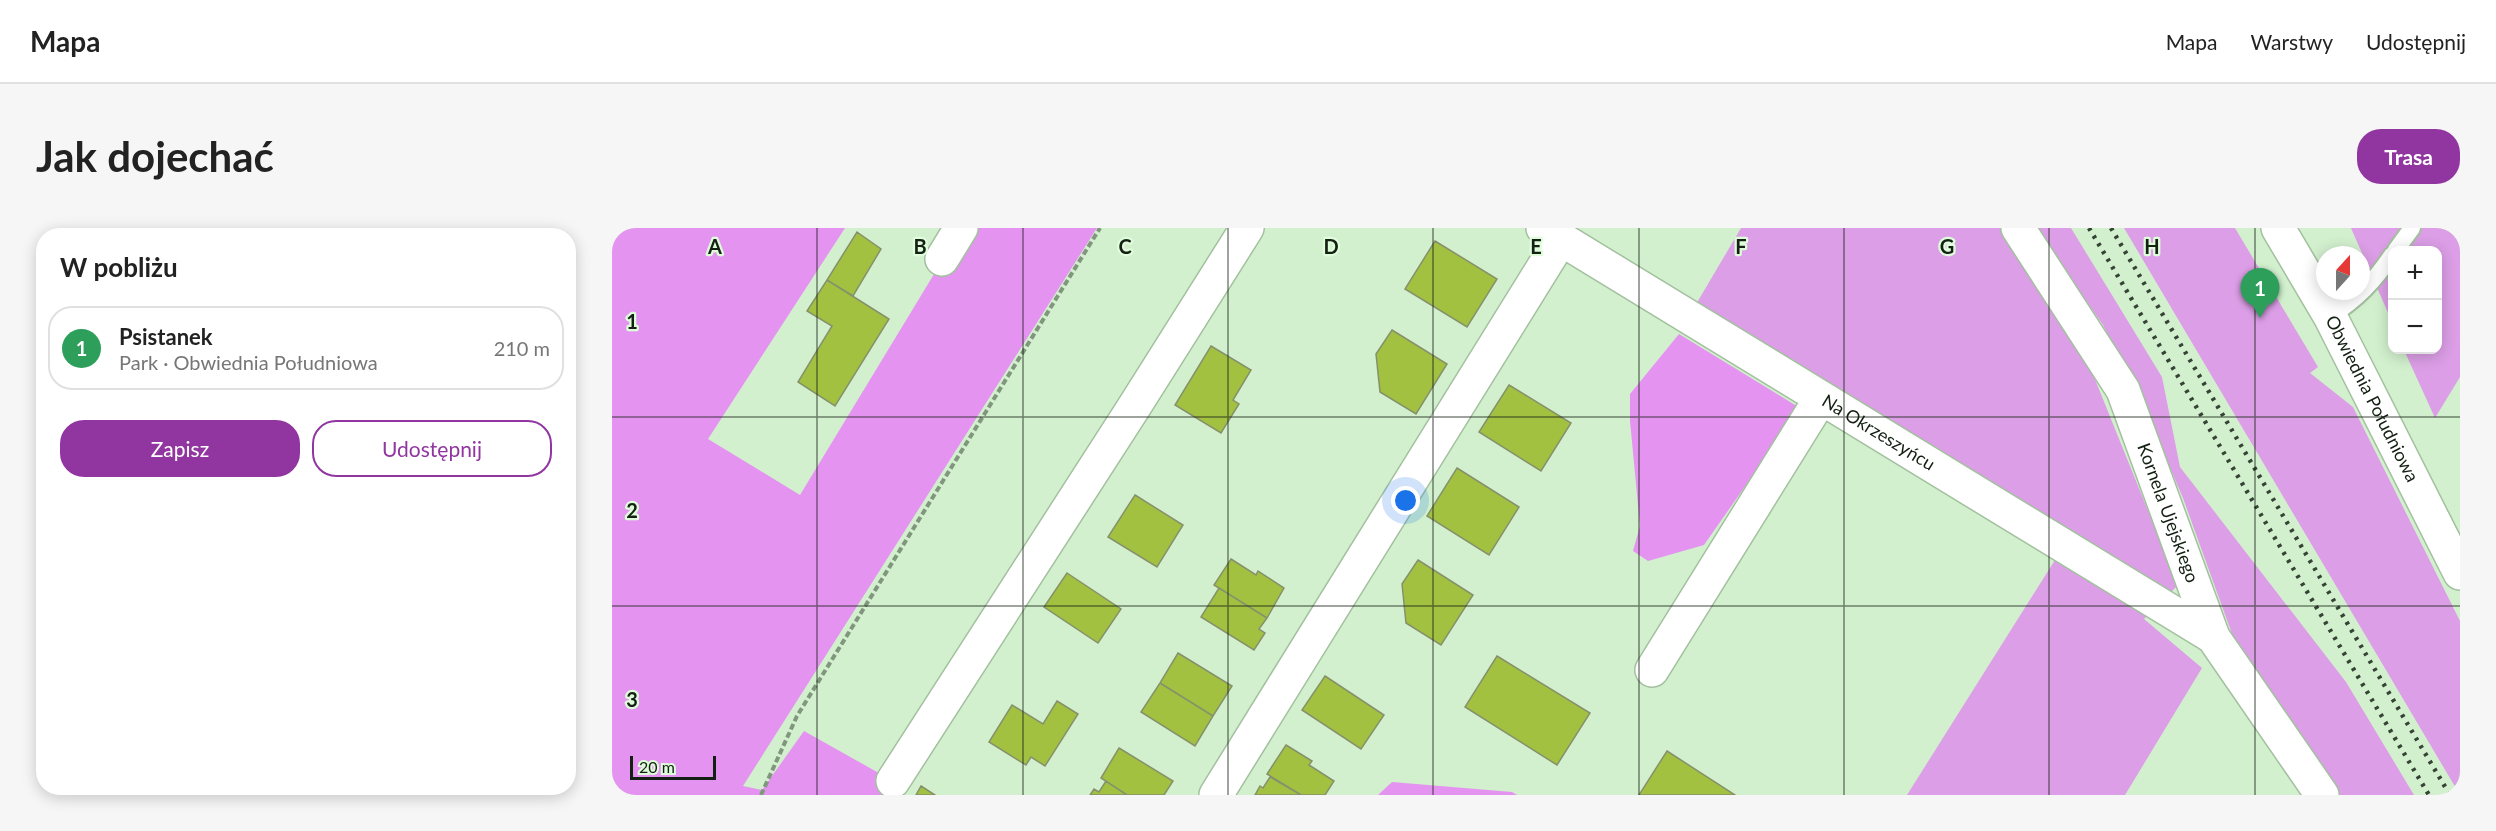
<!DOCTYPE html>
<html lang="pl">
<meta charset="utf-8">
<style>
:root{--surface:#fff;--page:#f6f6f6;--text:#222;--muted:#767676;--line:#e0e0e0;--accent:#9135a0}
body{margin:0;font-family:Lato,sans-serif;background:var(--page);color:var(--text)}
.controls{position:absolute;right:18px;top:18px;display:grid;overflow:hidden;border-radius:12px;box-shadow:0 3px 15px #0003}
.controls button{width:54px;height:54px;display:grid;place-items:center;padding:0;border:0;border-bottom:2px solid var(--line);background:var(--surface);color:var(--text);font:30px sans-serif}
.compass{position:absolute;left:1704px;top:18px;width:54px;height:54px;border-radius:50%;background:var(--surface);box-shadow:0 3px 15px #0003;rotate:21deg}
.scale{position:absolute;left:18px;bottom:15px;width:86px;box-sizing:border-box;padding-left:6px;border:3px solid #152014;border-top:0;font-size:16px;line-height:21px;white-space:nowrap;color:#152014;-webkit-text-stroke:4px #dffddb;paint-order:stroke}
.you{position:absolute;left:794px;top:273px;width:21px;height:21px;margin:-15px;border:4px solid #fff;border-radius:50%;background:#1a73e8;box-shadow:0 0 0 9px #1a73e833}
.badge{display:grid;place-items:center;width:39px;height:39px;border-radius:50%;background:var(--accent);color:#fff;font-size:20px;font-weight:700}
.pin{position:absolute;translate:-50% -50px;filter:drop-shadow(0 2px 3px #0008)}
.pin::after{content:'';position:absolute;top:32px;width:21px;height:18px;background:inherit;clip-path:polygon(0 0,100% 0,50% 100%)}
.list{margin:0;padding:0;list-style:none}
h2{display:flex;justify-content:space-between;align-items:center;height:78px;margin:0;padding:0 24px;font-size:26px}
h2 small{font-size:20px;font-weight:400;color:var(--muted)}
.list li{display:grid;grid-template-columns:39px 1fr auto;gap:18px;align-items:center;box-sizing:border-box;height:84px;margin:0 12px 12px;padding:0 12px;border:2px solid var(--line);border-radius:24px}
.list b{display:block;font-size:22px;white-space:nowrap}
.list p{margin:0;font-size:20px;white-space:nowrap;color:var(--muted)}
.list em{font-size:20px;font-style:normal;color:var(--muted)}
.actions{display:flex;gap:12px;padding:18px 24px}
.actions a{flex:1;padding:14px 0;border:2px solid var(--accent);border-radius:24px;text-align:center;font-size:21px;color:var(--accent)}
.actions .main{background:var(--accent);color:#fff}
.map{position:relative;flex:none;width:1848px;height:567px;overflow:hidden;border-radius:24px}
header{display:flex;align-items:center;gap:36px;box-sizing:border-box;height:84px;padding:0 30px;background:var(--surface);border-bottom:2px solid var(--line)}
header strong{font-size:28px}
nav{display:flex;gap:33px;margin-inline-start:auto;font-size:21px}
.intro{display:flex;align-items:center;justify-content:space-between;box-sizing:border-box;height:144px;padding:0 36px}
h1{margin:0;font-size:42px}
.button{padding:15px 27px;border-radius:24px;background:var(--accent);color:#fff;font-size:21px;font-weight:700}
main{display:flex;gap:36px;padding:0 36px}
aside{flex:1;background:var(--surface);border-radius:24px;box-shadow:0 3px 15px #0003}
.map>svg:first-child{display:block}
</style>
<header>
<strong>Mapa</strong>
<nav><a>Mapa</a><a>Warstwy</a><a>Udostępnij</a></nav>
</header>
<div class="intro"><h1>Jak dojechać</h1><a class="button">Trasa</a></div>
<main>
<aside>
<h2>W pobliżu<small></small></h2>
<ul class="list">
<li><span class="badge" style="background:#2e9e5b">1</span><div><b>Psistanek</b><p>Park · Obwiednia Południowa</p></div><em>210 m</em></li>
</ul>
<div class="actions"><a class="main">Zapisz</a><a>Udostępnij</a></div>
</aside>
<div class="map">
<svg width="1848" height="567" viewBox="0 0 1848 567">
<rect width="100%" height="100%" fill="#d2f0ce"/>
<path fill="#dc9ee6" d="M1129,0H1390L1476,134L1566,357L1532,391L1590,440L1513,567H1295L1460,305L1083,78Z
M1423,0H1459L1550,149L1568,239L1734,454L1802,567H1721L1624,417L1571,270L1534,184L1491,97Z
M1512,0H1623L1706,139L1698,145L1741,179L1848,393V567Z
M1739,0H1848V149L1823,190L1792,122H1826V22H1780V94Z"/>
<path fill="#e493f1" d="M9,0H233L96,211L188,267L350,0H485L131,558L150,562L192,503L281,553L274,567H0V16Z
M1067,106L1188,180L1092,317L1036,333L1021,323L1028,298L1018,193V166Z
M780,554L900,564L905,567H766Z"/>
<path fill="#a2c141" stroke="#85916b" stroke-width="1.5" d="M245,4L269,21L241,68L215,52Z
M823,13L885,51L855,99L793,61Z
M215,52L277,91L223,178L186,154L220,98L195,83Z
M780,102L835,136L804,186L768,164L764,126Z
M599,118L639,142L621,172L627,176L609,205L563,177Z
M897,157L959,195L929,243L867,204Z
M845,240L907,279L877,327L815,288Z
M523,267L571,297L545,339L496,309Z
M619,331L644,347L646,343L672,360L655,390L602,357Z
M806,332L861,367L829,417L794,395L790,356Z
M455,345L509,381L486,415L432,379Z
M607,360L655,390L647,401L653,405L642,422L589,389Z
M566,425L620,458L601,488L548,455Z
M885,428L978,485L945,537L853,479Z
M713,448L772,487L749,521L690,482Z
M548,455L601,488L583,518L529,484Z
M445,473L466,486L433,538L419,529L414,537L377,514L400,477L431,496Z
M674,517L700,533L697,537L722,553L713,567H689L655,546Z
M507,520L561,553L552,567H515L489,550Z
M1055,523L1123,567H1027Z
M658,549L689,567H643L648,558L651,560Z
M494,553L515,567H478L482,561L487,564Z
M309,558L323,567H304Z"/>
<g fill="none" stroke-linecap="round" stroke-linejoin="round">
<g stroke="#a3c09f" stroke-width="20">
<path id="service" d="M1784,22L1800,0
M1718,88C1745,72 1763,52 1780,27"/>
</g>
<g stroke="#a3c09f" stroke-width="36">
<g id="minor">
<path id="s1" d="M931,0L1601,409"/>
<path id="s2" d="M1406,0L1511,162L1601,409L1710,567"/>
<path d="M330,31L349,0"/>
<path d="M1040,442L1209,170"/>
<path d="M281,553L522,179L635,0"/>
<path d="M604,567L949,11"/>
</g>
</g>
<g stroke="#a3c09f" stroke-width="36">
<g id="secondary">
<path id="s3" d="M1666,0L1718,88L1848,345"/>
</g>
</g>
<path stroke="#80967d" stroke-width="4" stroke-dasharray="6 3" stroke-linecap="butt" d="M149,567L185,488L488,0"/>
<use href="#service" stroke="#fff" stroke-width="16"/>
<use href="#minor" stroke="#fff" stroke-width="33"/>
<use href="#secondary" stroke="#fff" stroke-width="33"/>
<path stroke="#354334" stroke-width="4.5" stroke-dasharray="3 6" stroke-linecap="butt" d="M1477,0L1817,567
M1499,0L1838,567"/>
</g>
<path fill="none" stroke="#152014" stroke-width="1.5" stroke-opacity="0.55" d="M205,0V567M411,0V567M616,0V567M821,0V567M1027,0V567M1232,0V567M1437,0V567M1643,0V567M0,189H1848M0,378H1848"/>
<g text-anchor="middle" stroke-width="4.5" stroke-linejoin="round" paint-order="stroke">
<g font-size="18" fill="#152014" stroke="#dffddb">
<text dy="6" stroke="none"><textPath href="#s3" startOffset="195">Obwiednia Południowa</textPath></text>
<text dy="6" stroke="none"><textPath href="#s1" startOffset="393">Na Okrzeszyńcu</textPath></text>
<text dy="6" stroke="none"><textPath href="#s2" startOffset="324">Kornela Ujejskiego</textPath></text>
</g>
</g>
<g font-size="20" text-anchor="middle" font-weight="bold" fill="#152014" stroke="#dffddb" stroke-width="4.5" stroke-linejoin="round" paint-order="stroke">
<text x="103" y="26">A</text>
<text x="308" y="26">B</text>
<text x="513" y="26">C</text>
<text x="719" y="26">D</text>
<text x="924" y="26">E</text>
<text x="1129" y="26">F</text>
<text x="1335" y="26">G</text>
<text x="1540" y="26">H</text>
<text x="20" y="101">1</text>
<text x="20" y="290">2</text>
<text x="20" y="479">3</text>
</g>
</svg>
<div class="controls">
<button>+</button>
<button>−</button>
</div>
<svg class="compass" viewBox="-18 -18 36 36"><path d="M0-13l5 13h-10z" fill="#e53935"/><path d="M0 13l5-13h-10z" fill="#767676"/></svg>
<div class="scale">20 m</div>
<div class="you"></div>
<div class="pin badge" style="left:1648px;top:90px;background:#2e9e5b">1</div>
</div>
</main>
